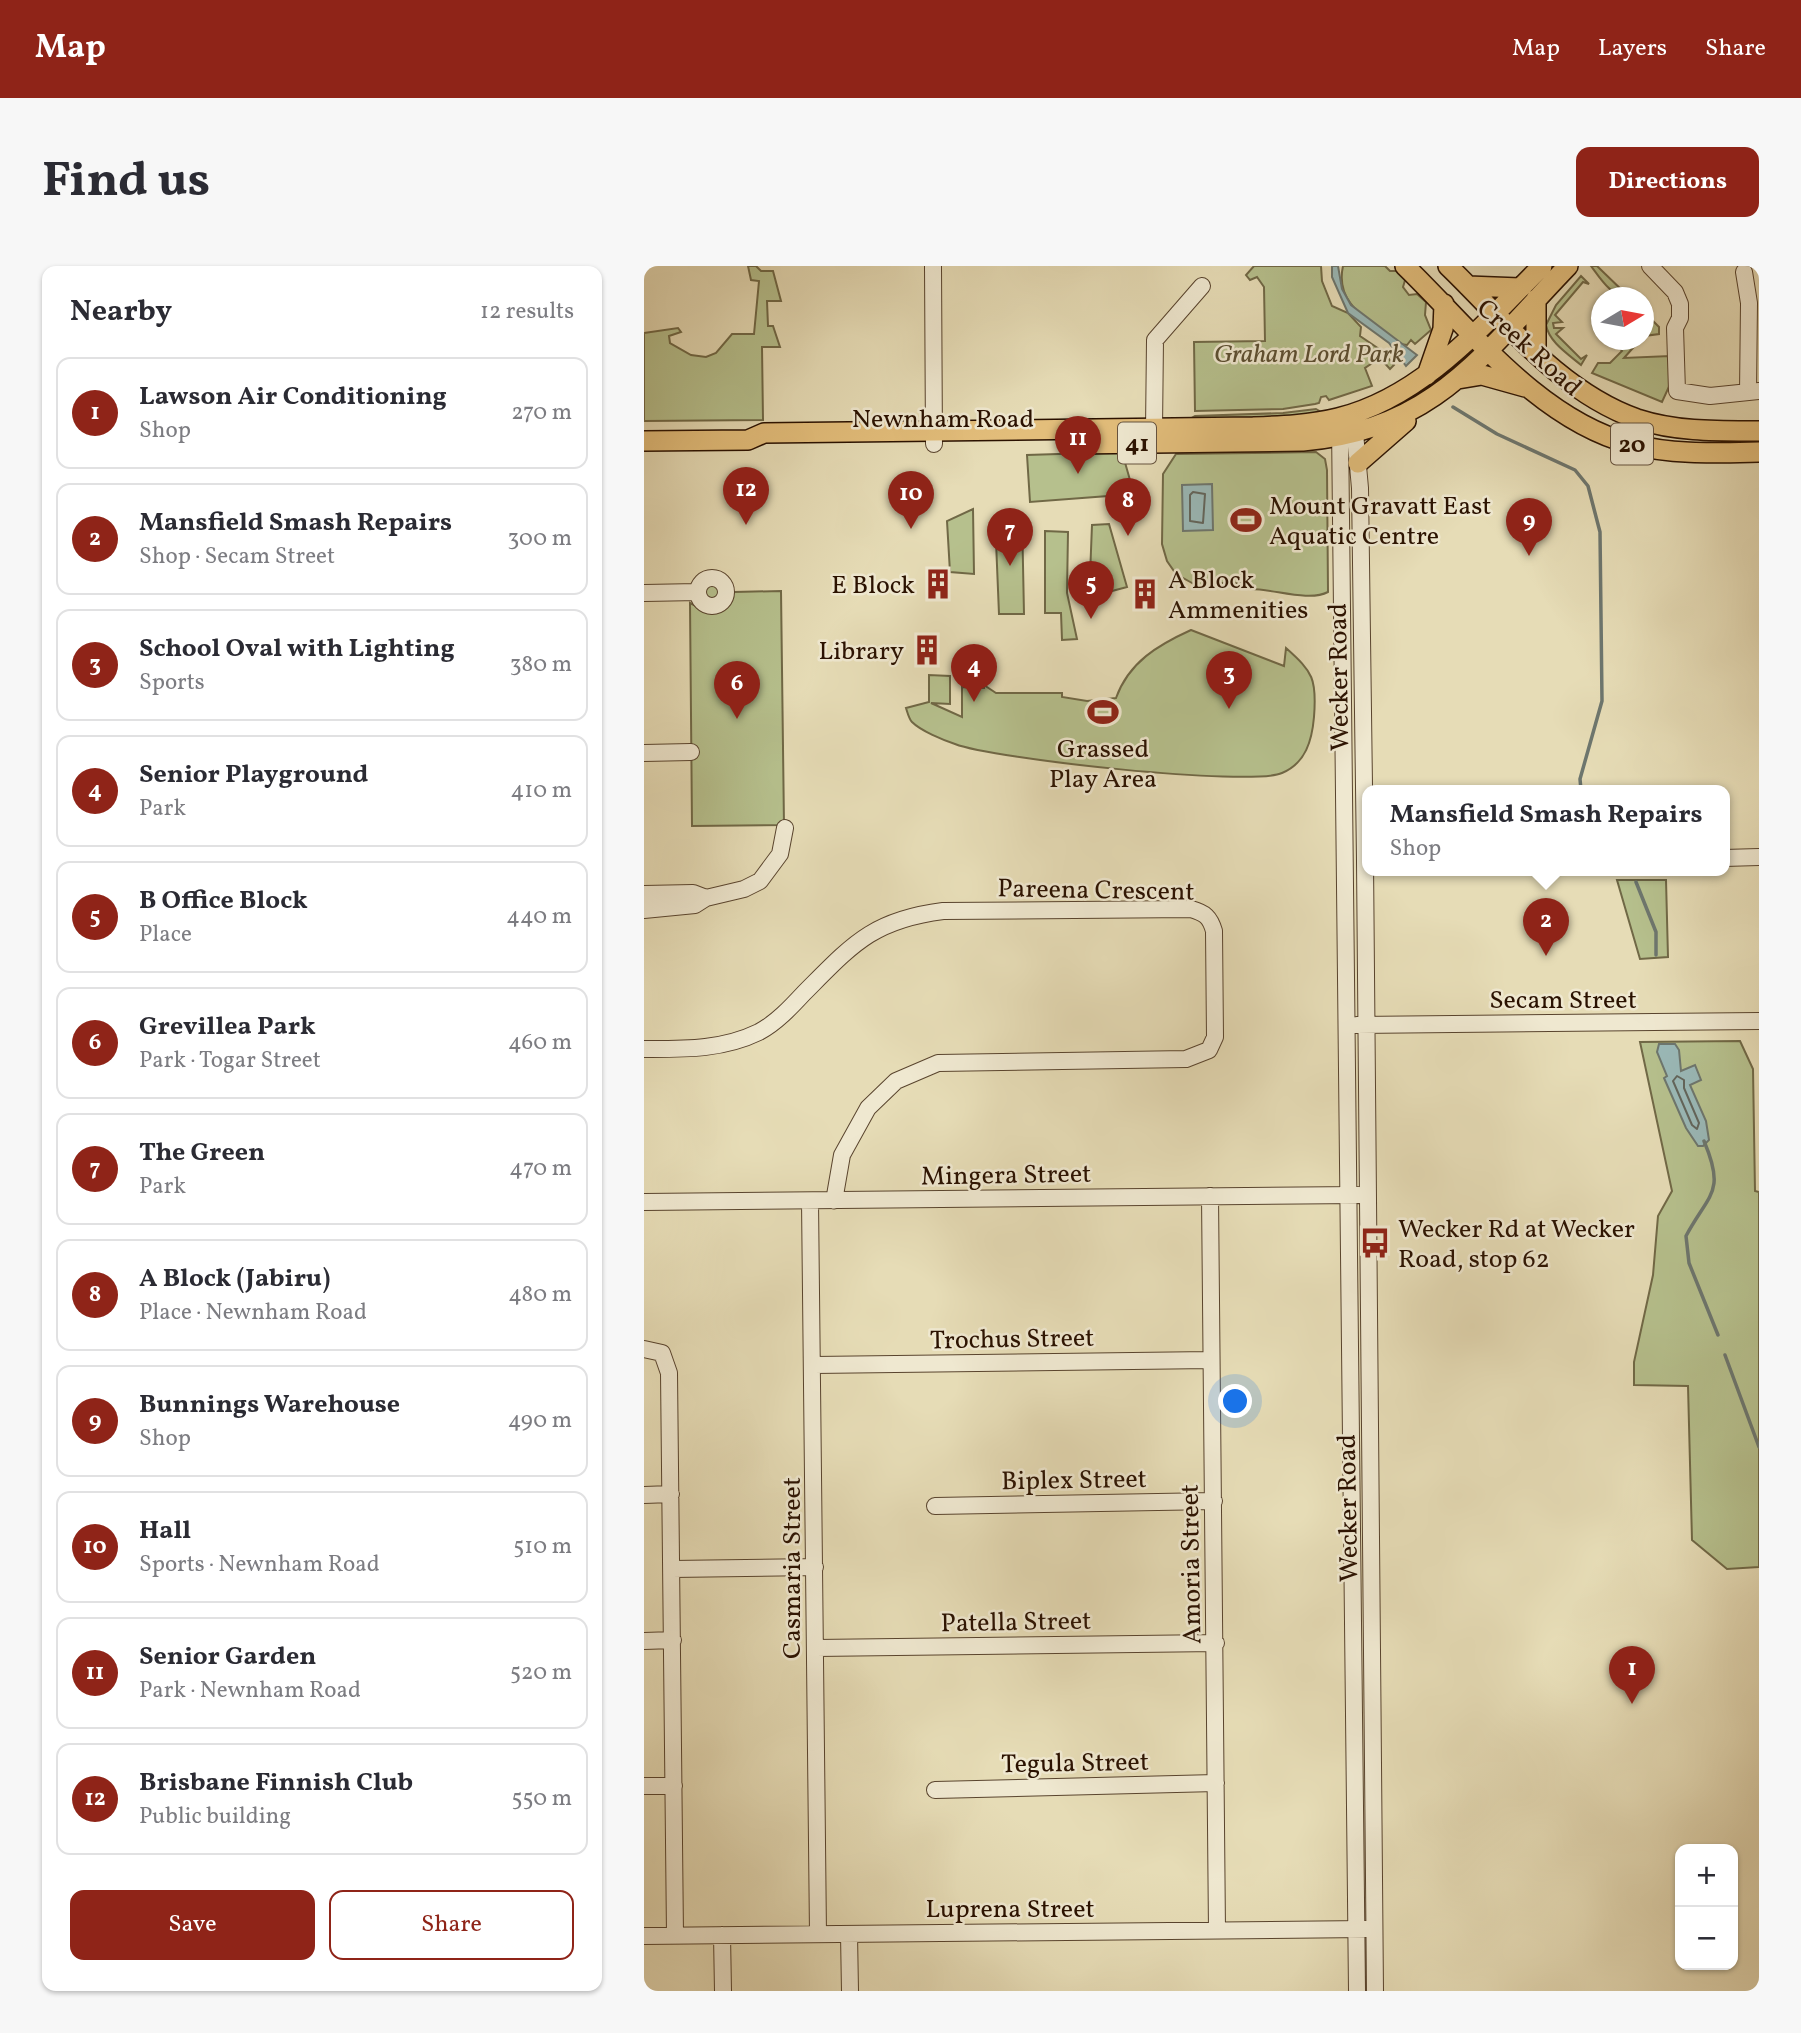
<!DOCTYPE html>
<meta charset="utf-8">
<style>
:root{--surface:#fff;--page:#f7f7f7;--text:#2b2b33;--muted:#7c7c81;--line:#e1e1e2;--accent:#8f2418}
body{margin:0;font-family:Vollkorn,serif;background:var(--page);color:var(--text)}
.controls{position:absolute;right:21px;bottom:21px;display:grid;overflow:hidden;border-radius:14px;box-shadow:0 2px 5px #0004}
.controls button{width:63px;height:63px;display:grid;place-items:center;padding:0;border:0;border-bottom:2px solid var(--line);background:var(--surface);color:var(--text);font:35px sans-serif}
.compass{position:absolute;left:947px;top:21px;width:63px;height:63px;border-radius:50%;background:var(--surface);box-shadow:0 2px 5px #0004;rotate:80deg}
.you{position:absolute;left:592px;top:1136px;width:24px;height:24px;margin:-18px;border:5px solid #fff;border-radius:50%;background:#1a73e8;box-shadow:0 0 0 10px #1a73e833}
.badge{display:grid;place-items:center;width:46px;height:46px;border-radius:50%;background:var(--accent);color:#fff;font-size:23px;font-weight:700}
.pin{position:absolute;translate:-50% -58px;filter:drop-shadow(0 2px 4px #0008)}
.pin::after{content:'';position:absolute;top:37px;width:24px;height:21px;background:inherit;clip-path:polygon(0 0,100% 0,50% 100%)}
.popup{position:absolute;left:718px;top:519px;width:368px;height:91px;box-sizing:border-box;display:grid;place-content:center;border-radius:14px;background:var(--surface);filter:drop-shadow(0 2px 5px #0005);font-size:23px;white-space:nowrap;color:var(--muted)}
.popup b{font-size:26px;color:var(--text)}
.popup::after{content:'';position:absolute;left:50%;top:100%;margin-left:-14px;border:14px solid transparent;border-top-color:var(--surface)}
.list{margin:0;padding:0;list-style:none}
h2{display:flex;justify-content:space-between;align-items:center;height:91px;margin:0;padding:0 28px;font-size:30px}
h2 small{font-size:23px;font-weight:400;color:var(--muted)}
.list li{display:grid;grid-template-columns:46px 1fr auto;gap:21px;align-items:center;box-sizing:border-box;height:112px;margin:0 14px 14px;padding:0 14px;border:2px solid var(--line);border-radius:14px}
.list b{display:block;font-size:26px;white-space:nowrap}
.list p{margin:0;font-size:23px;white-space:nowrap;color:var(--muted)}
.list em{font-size:23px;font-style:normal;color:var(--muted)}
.actions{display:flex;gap:14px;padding:21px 28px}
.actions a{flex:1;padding:16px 0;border:2px solid var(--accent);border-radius:14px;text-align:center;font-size:24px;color:var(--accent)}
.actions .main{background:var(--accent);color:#fff}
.map{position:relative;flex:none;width:1115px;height:1725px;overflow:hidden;border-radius:14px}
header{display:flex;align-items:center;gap:42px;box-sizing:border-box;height:98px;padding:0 35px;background:var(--accent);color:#fff}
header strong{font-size:33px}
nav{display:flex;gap:38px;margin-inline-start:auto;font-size:24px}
.intro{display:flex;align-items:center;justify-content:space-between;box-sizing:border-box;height:168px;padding:0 42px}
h1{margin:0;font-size:49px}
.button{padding:18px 32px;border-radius:14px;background:var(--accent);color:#fff;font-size:24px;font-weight:700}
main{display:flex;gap:42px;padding:0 42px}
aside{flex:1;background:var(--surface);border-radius:14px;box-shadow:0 2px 5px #0004}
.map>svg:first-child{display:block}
</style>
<header>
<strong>Map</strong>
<nav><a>Map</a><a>Layers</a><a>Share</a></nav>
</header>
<div class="intro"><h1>Find us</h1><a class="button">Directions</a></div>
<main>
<aside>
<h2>Nearby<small>12 results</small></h2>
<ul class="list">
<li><span class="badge">1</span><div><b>Lawson Air Conditioning</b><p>Shop</p></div><em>270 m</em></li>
<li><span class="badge">2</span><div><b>Mansfield Smash Repairs</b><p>Shop · Secam Street</p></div><em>300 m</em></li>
<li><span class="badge">3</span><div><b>School Oval with Lighting</b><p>Sports</p></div><em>380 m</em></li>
<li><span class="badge">4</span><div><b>Senior Playground</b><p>Park</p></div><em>410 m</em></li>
<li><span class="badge">5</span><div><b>B Office Block</b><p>Place</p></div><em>440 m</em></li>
<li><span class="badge">6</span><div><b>Grevillea Park</b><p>Park · Togar Street</p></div><em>460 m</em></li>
<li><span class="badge">7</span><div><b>The Green</b><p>Park</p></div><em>470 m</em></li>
<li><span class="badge">8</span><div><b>A Block (Jabiru)</b><p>Place · Newnham Road</p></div><em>480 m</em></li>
<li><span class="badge">9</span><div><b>Bunnings Warehouse</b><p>Shop</p></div><em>490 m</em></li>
<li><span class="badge">10</span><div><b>Hall</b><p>Sports · Newnham Road</p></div><em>510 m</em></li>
<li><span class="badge">11</span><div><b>Senior Garden</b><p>Park · Newnham Road</p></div><em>520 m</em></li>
<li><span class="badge">12</span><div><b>Brisbane Finnish Club</b><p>Public building</p></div><em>550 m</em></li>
</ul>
<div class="actions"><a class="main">Save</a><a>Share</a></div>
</aside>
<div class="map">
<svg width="1115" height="1725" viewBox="0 0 1115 1725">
<rect width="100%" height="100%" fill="#e6dcb6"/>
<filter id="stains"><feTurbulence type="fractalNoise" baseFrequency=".00286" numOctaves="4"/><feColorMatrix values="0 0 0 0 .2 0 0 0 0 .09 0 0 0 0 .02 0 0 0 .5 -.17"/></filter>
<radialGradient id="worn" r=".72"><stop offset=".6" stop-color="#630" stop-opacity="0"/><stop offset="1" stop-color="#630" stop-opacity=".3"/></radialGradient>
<path fill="#b6c08d" stroke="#706846" stroke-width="2" d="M104,0H112L117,5H129L137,35H123L124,60H129L136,81H118L119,154L0,155V67L34,62L37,66L25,70L26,77L47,89L62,91L72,87L88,68H110L115,15L107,14Z
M610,0H677L678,15L688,40L704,47L717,61L716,70L738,85L750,99L746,103L736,92L721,102L728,120L685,134L682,130L677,131L675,137L671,138L639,143L551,145L550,76L621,75L620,21L613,11L606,14L602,9Z
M699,0H741L746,5H756L762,11L759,21L765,29L773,28L782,36L781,49L787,64L771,78L767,74L763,79L756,78C729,55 690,41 699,0Z
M947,0H953L985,31C968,32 956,12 947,0Z
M937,10L945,18L939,16L911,49L918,56L909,57L910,62H919L912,68L937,93L943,89L937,99C924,88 905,76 902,59L912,39Z
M1000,46L1015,61V68L1000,70Z
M983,74H996L980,92L1026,90L1028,114L1018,136L948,107L954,97H966L978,85L975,81Z
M672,143L677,146L650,150L546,153L551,150L639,147Z
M478,186L490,228L386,236L383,189Z
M672,186L681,193L683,204L684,326C665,336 630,323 607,323L602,317H569L557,322L532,308L523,295L518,278L519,208L532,188Z
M329,243L330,308L306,306L303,255Z
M378,250L380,348H355L351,251Z
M465,258L483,321L453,329L446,310L448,259Z
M401,265L424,266L423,327L433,373L418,374L417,347H401Z
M59 326a9 9 0 1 1 18 0a9 9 0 1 1-18 0Z
M137,325L140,559L48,560L46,337L68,348L83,341L90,326Z
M547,364L640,400L642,382C669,406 673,413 670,451C668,474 662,497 638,507C606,521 349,493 311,478C299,474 277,465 268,456C265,453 263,445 262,442L285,436V409L306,410V438L287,437L318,451V421L340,422V419L352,427H418V431L443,435L472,432C485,396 514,379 547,364Z
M973,614H1022L1024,691L996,693Z
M1096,775L1109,803L1111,925L1115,926V1301L1083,1303L1048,1274L1044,1120L990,1119V1096L1009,1009L1014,950L1028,925L996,776Z"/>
<path fill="#9ab9b8" stroke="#6d766e" stroke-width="2" d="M688,0H694L698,23L707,39L773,89L762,100L745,77L704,47L688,11Z
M568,218L569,264L539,265L538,219Z
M1015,778H1031L1035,784L1037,805L1051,799L1057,814L1046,819L1062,855L1065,874L1059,880H1054L1042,862L1020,812L1023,810L1013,786Z"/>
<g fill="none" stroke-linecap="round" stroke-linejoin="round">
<path stroke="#62655c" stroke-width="2" d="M549,226L561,228L559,257L546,255V229Z
M1033,810L1040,814V822L1055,857L1053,863L1048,859L1029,815Z"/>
<path stroke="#6d766e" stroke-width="3.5" d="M809,141L853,168L931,204L944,220L956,266L958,435L936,513L937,524
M992,616L1012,666V689
M1060,875C1082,927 1065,927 1042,970L1045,997L1074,1069
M1081,1089L1115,1181"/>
<g stroke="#59442e" stroke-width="18">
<path id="minor" d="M289,0L290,178
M1006,0L1031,26L1036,38V52L1031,62L1033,125L1066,130L1115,125
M1100,6L1105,37L1104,126
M710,156L716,222L721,595L731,1725
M696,160L713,1725
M510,163L511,74L558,20
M54 326a14 14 0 1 1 28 0a14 14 0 1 1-28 0Z
M0,327L54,326
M0,487L47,486
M1080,592L1115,591
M0,628L49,627L62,632
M0,644L51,639L62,632L100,623L116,615L136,588L141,562
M713,759L1115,755
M0,783C40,783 78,784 115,766C132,757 147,741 160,727C208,679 228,654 299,645L547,643C561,647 566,651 570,665L571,771L565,784L542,793L294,797L252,815L224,842L198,889L190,935
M566,930L573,1665
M166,935L174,1668
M0,936L715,929
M0,1083L18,1087L25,1107L31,1669
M170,1099L566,1094
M0,1229L27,1228
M291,1240L570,1235
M28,1303L171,1301
M0,1375L29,1374
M172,1382L572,1377
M0,1520H30
M291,1524L572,1517
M205,1668L206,1725
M78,1669L79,1725
M0,1670L722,1663"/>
</g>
<g stroke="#2a1100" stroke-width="22">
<path id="major" d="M761,0C827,64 895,154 987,178C1028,189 1072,187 1115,186
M804,0C861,55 916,126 993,153C1033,166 1074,165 1115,165
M824,20L876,22
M892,86V33
M783,109L799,63L800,38
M814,113L838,109L881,121
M0,175L104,174L120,167L609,161C637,160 666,159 694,152C779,131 839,59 898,0
M430,178L659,175C789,165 840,87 924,0
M714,197L762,155"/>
</g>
<use href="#minor" stroke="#efe8d0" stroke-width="16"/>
<use href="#major" stroke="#e3be7b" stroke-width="19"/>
</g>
<defs>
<g id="stadium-bare" transform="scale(2.415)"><path d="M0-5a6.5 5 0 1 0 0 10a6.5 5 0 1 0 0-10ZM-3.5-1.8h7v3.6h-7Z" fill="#8f2418" stroke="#efe8d0" stroke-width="2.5" paint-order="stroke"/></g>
<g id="building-bare" transform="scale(2.415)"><path d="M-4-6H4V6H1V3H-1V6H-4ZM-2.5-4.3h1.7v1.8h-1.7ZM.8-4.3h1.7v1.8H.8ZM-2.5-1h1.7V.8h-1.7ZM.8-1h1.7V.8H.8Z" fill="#8f2418" stroke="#efe8d0" stroke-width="2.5" paint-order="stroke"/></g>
<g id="bus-bare" transform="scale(2.415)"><path d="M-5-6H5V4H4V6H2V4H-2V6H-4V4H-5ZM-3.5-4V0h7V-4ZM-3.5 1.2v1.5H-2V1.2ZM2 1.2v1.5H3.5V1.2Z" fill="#8f2418" stroke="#efe8d0" stroke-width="2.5" paint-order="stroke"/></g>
</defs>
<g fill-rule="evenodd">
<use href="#stadium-bare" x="602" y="254"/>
<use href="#building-bare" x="294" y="318"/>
<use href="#building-bare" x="501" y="328"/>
<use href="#building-bare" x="283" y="384"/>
<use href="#stadium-bare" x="459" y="446"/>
<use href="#bus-bare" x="731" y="977"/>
</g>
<g text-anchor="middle" stroke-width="5" stroke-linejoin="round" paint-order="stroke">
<g fill="#efe8d0" stroke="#65523e" stroke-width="2">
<rect x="474" y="156.5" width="38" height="41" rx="5"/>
<rect x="967" y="157.5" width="42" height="41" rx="5"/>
</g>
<g font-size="24" font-weight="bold" fill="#2a1100">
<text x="493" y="185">41</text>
<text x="988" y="186">20</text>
</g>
<g font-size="26" fill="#2a1100" stroke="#efe8d0">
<text transform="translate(886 81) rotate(42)" y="9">Creek Road</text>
<text x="299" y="161">Newnham Road</text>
<text transform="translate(694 411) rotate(-91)" y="9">Wecker Road</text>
<text transform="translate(452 623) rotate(1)" y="9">Pareena Crescent</text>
<text x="919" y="742">Secam Street</text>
<text transform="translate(362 908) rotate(-1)" y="9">Mingera Street</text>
<text transform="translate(368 1072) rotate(-1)" y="9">Trochus Street</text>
<text transform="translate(430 1213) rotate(-1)" y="9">Biplex Street</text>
<text transform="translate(703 1242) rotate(-91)" y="9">Wecker Road</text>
<text transform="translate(546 1298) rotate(-91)" y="9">Amoria Street</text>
<text transform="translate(147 1302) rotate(-90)" y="9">Casmaria Street</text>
<text transform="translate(372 1355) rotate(-1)" y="9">Patella Street</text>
<text transform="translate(431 1496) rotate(-1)" y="9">Tegula Street</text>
<text x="366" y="1651">Luprena Street</text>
</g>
<g font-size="26" font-style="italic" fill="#5b4e31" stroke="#efe8d0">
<text x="665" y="96">Graham Lord Park</text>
</g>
<g font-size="26" fill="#2a1100" stroke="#efe8d0" text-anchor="start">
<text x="625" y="248">Mount Gravatt East<tspan x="625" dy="30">Aquatic Centre</tspan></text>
<text x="524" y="322">A Block<tspan x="524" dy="30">Ammenities</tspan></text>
<text x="271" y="327" text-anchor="end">E Block</text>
<text x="260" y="393" text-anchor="end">Library</text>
<text x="459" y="491" text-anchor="middle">Grassed<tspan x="459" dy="30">Play Area</tspan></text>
<text x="754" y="971">Wecker Rd at Wecker<tspan x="754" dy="30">Road, stop 62</tspan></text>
</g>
</g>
<rect width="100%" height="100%" filter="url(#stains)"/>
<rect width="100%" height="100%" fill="url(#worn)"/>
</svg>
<div class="controls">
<button>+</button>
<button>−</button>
</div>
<svg class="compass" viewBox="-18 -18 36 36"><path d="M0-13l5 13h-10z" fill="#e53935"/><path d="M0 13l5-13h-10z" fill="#7c7c81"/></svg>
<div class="you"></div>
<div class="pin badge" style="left:988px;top:1438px">1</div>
<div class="pin badge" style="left:902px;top:690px">2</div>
<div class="popup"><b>Mansfield Smash Repairs</b>Shop</div>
<div class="pin badge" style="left:585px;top:443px">3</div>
<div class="pin badge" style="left:330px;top:436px">4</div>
<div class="pin badge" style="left:447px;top:353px">5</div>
<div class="pin badge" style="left:93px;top:453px">6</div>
<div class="pin badge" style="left:366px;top:300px">7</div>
<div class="pin badge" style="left:484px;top:270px">8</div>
<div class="pin badge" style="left:885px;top:290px">9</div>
<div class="pin badge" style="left:267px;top:263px">10</div>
<div class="pin badge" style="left:434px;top:208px">11</div>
<div class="pin badge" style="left:102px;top:259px">12</div>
</div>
</main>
